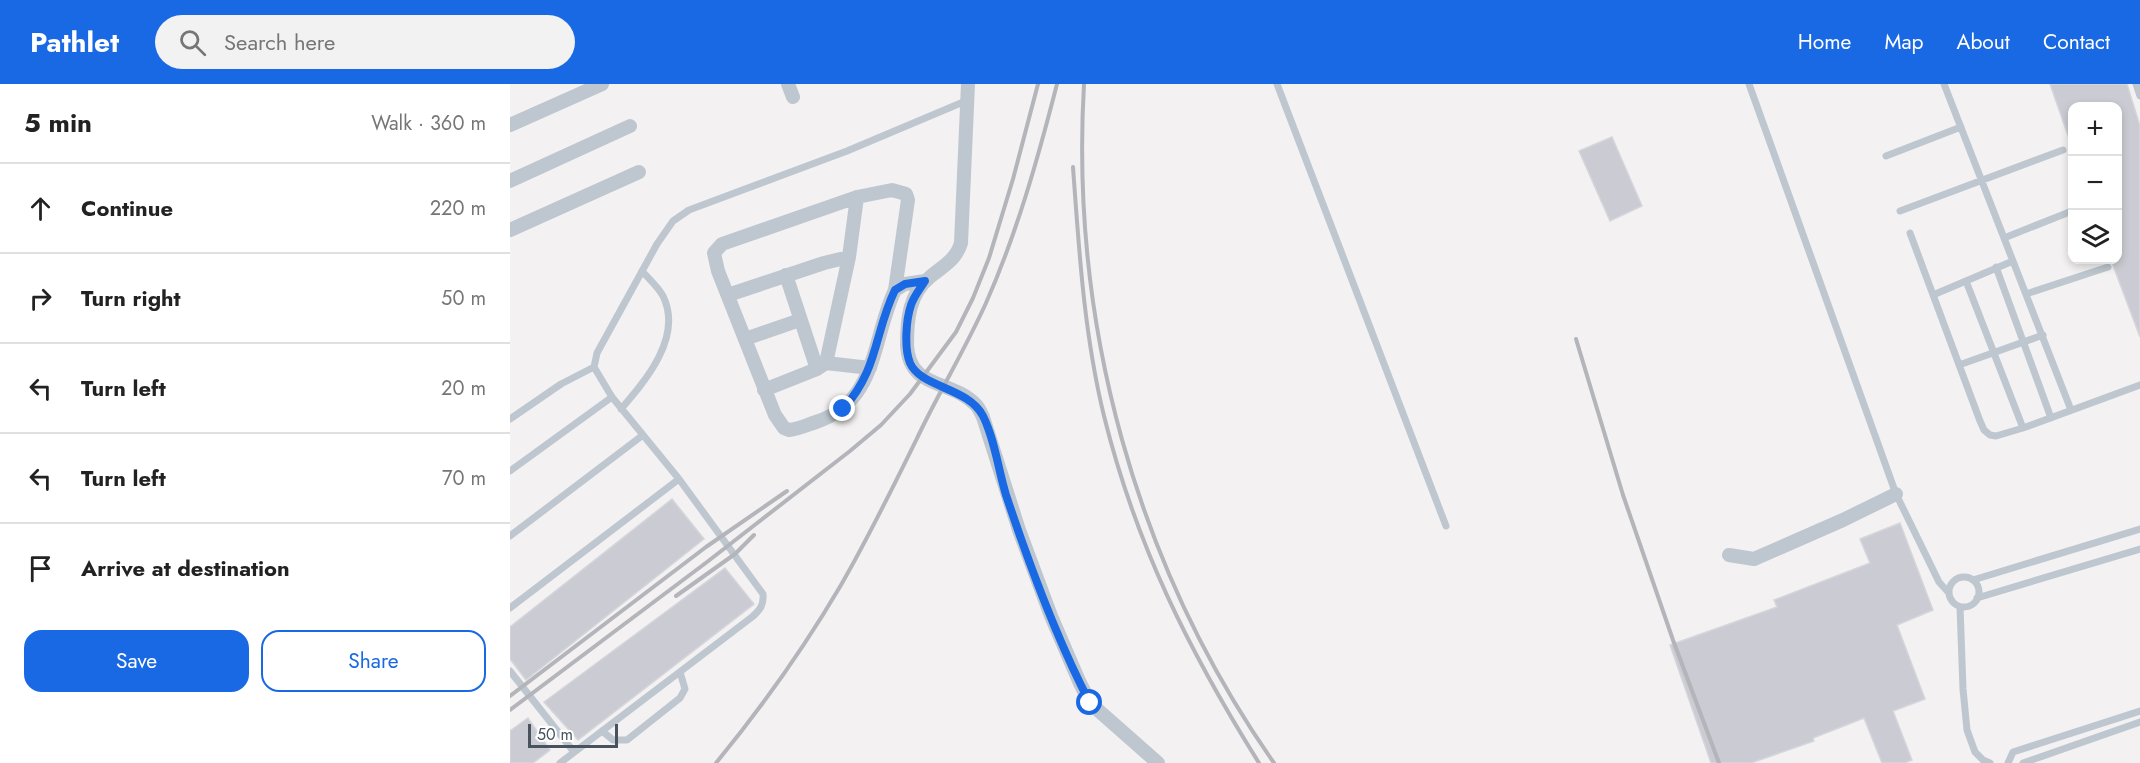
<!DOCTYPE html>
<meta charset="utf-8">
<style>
:root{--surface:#fff;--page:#f2f2f2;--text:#222;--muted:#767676;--line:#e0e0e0;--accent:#1a69e4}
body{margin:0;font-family:Jost,sans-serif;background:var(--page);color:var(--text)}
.controls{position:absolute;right:18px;top:18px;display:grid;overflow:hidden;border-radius:12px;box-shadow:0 3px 9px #0003}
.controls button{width:54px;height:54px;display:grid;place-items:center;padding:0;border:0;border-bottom:2px solid var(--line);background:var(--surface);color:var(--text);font:30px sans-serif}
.scale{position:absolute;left:18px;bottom:15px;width:90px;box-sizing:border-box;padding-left:6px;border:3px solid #48535e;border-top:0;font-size:16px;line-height:21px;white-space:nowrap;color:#48535e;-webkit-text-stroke:4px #fff;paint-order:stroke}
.stop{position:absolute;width:18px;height:18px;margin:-14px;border:4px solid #1a69e4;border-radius:50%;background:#fff}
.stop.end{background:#1a69e4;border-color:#fff;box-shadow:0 2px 6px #0008}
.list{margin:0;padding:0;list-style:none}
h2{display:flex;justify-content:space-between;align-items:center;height:78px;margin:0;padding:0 24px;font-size:26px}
h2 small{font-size:20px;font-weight:400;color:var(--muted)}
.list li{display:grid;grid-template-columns:39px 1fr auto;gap:18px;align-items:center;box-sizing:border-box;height:90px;padding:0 24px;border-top:2px solid var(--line)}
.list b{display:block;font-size:22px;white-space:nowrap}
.list em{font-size:20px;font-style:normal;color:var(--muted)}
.actions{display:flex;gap:12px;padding:18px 24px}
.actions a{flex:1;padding:14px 0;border:2px solid var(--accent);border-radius:18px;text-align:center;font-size:21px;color:var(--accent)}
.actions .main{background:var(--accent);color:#fff}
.icon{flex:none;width:33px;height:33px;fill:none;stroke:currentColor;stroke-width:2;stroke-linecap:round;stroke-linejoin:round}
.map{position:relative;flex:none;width:1630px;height:679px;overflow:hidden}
header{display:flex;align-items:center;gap:36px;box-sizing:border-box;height:84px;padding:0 30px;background:var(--accent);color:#fff}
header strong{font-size:28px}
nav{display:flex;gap:33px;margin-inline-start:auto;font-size:21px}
.search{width:420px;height:54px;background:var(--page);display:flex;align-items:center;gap:15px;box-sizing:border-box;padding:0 21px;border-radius:33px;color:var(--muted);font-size:22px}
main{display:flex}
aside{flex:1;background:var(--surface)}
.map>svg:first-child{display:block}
</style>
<header>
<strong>Pathlet</strong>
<div class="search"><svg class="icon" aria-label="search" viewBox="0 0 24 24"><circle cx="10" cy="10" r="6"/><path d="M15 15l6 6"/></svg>Search here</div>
<nav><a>Home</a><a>Map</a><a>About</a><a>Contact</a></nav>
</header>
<main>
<aside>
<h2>5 min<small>Walk · 360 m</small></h2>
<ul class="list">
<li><svg class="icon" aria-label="ahead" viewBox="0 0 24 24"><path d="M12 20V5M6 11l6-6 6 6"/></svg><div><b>Continue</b></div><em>220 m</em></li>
<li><svg class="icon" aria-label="right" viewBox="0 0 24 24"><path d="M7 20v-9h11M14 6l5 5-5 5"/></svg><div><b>Turn right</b></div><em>50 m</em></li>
<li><svg class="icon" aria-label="left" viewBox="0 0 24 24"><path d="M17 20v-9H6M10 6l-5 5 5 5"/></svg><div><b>Turn left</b></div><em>20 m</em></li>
<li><svg class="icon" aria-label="left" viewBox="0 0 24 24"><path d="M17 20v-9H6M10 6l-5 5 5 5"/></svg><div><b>Turn left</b></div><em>70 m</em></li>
<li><svg class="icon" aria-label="arrive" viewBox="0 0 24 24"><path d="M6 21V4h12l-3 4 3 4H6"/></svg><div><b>Arrive at destination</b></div></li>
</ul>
<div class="actions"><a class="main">Save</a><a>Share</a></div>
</aside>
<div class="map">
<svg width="1630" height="679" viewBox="0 0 1630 679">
<rect width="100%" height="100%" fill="#f3f1f1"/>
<path fill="#cbccd3" stroke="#d5d6dc" stroke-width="1.5" d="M1540,0H1617L1630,42V253L1601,176H1608V22H1563L1561,60Z
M1102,53L1132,122L1100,137L1069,67Z
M162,415L194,455L16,596L0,575V543Z
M1390,439L1423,526L1387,541L1415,615L1383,627L1402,676L1394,679H1372L1354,634L1303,654L1304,657L1241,679H1201L1160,561L1267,523L1264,516L1360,479L1350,455Z
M215,484L244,520L68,656L34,618Z
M18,634L40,666L23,679H0V647Z"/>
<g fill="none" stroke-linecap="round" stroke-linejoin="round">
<path stroke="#bec7cf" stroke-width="7" d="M767,0L936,442
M1239,0L1386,410L1429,498L1438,508
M1434,0L1561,326
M1626,0L1630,12
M1376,72L1451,43
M1390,127L1553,66
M1400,149L1470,337L1474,346L1480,351L1486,352L1513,344L1630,301
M1494,154L1562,127
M1486,183L1541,334
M1456,197L1513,344
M1516,210L1598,183
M1423,211L1503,177
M1449,281L1533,251
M111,325C136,296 173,253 153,212C148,203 139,195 132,187
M0,335L51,300L84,283
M0,387L102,313
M0,452L133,351
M1439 508a15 15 0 1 1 30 0a15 15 0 1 1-30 0Z
M1463,496L1630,445
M1467,514L1630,465
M1450,523L1453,605L1457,646L1465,668L1473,676L1480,679
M0,524L169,395
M0,587L64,668
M92,647L103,656H117L170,614L175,605L170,588
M50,679L242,533C250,526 254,521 253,510L169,395L102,313L84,283L87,269L147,160L163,137L179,126L337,67L458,16
M1498,679L1503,668L1630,627
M1513,679L1630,638"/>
<path stroke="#bec7cf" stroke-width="14" d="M278,0L283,13
M458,0L451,159C446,176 433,182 420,193C399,210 397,235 397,261C399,306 442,295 466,321C469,324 471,329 473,333L509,446L541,532L569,597L580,619L648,679
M0,41L92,0
M0,97L120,42
M0,146L129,88
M276,191L307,285
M385,206L398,116L396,110L382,106L347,113L212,160L204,169L208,187L265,331L274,344L279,346C289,345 297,341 306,338C368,318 362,254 385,206L395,200L415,197
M218,211L314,179L339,173
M235,255L290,236
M316,279L360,284
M254,306L307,285L316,279L339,173L347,113
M1219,471L1244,475L1333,436L1386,410"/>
<path stroke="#b3b5bb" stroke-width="4" d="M574,0C560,240 626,482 764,679
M563,83C569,166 574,250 594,332C626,461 679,567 749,679
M1066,255L1113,411L1163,556L1209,679
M166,512L225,470L244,451
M0,612L196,463L277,407
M0,626L197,478L340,367L371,341L400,310L446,248L463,214L479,174L503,95L528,0
M206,679C252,623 294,564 331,501C361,449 387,395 414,340C434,300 457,261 476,219C507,149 528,74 547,0"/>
</g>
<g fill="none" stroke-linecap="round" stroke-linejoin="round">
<path stroke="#1a69e4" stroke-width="8" d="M333,325C369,285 364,249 385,206L395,200L415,197C410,205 404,212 401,221C396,236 394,264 400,279C411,304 458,303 473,332C485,356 488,385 496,411C519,480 546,554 580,619"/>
</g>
</svg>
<div class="controls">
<button>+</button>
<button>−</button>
<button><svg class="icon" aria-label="layers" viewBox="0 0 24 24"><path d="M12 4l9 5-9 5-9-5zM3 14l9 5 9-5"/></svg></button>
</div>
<div class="scale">50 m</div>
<div class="stop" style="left:580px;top:619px"></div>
<div class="stop end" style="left:333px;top:325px"></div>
</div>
</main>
